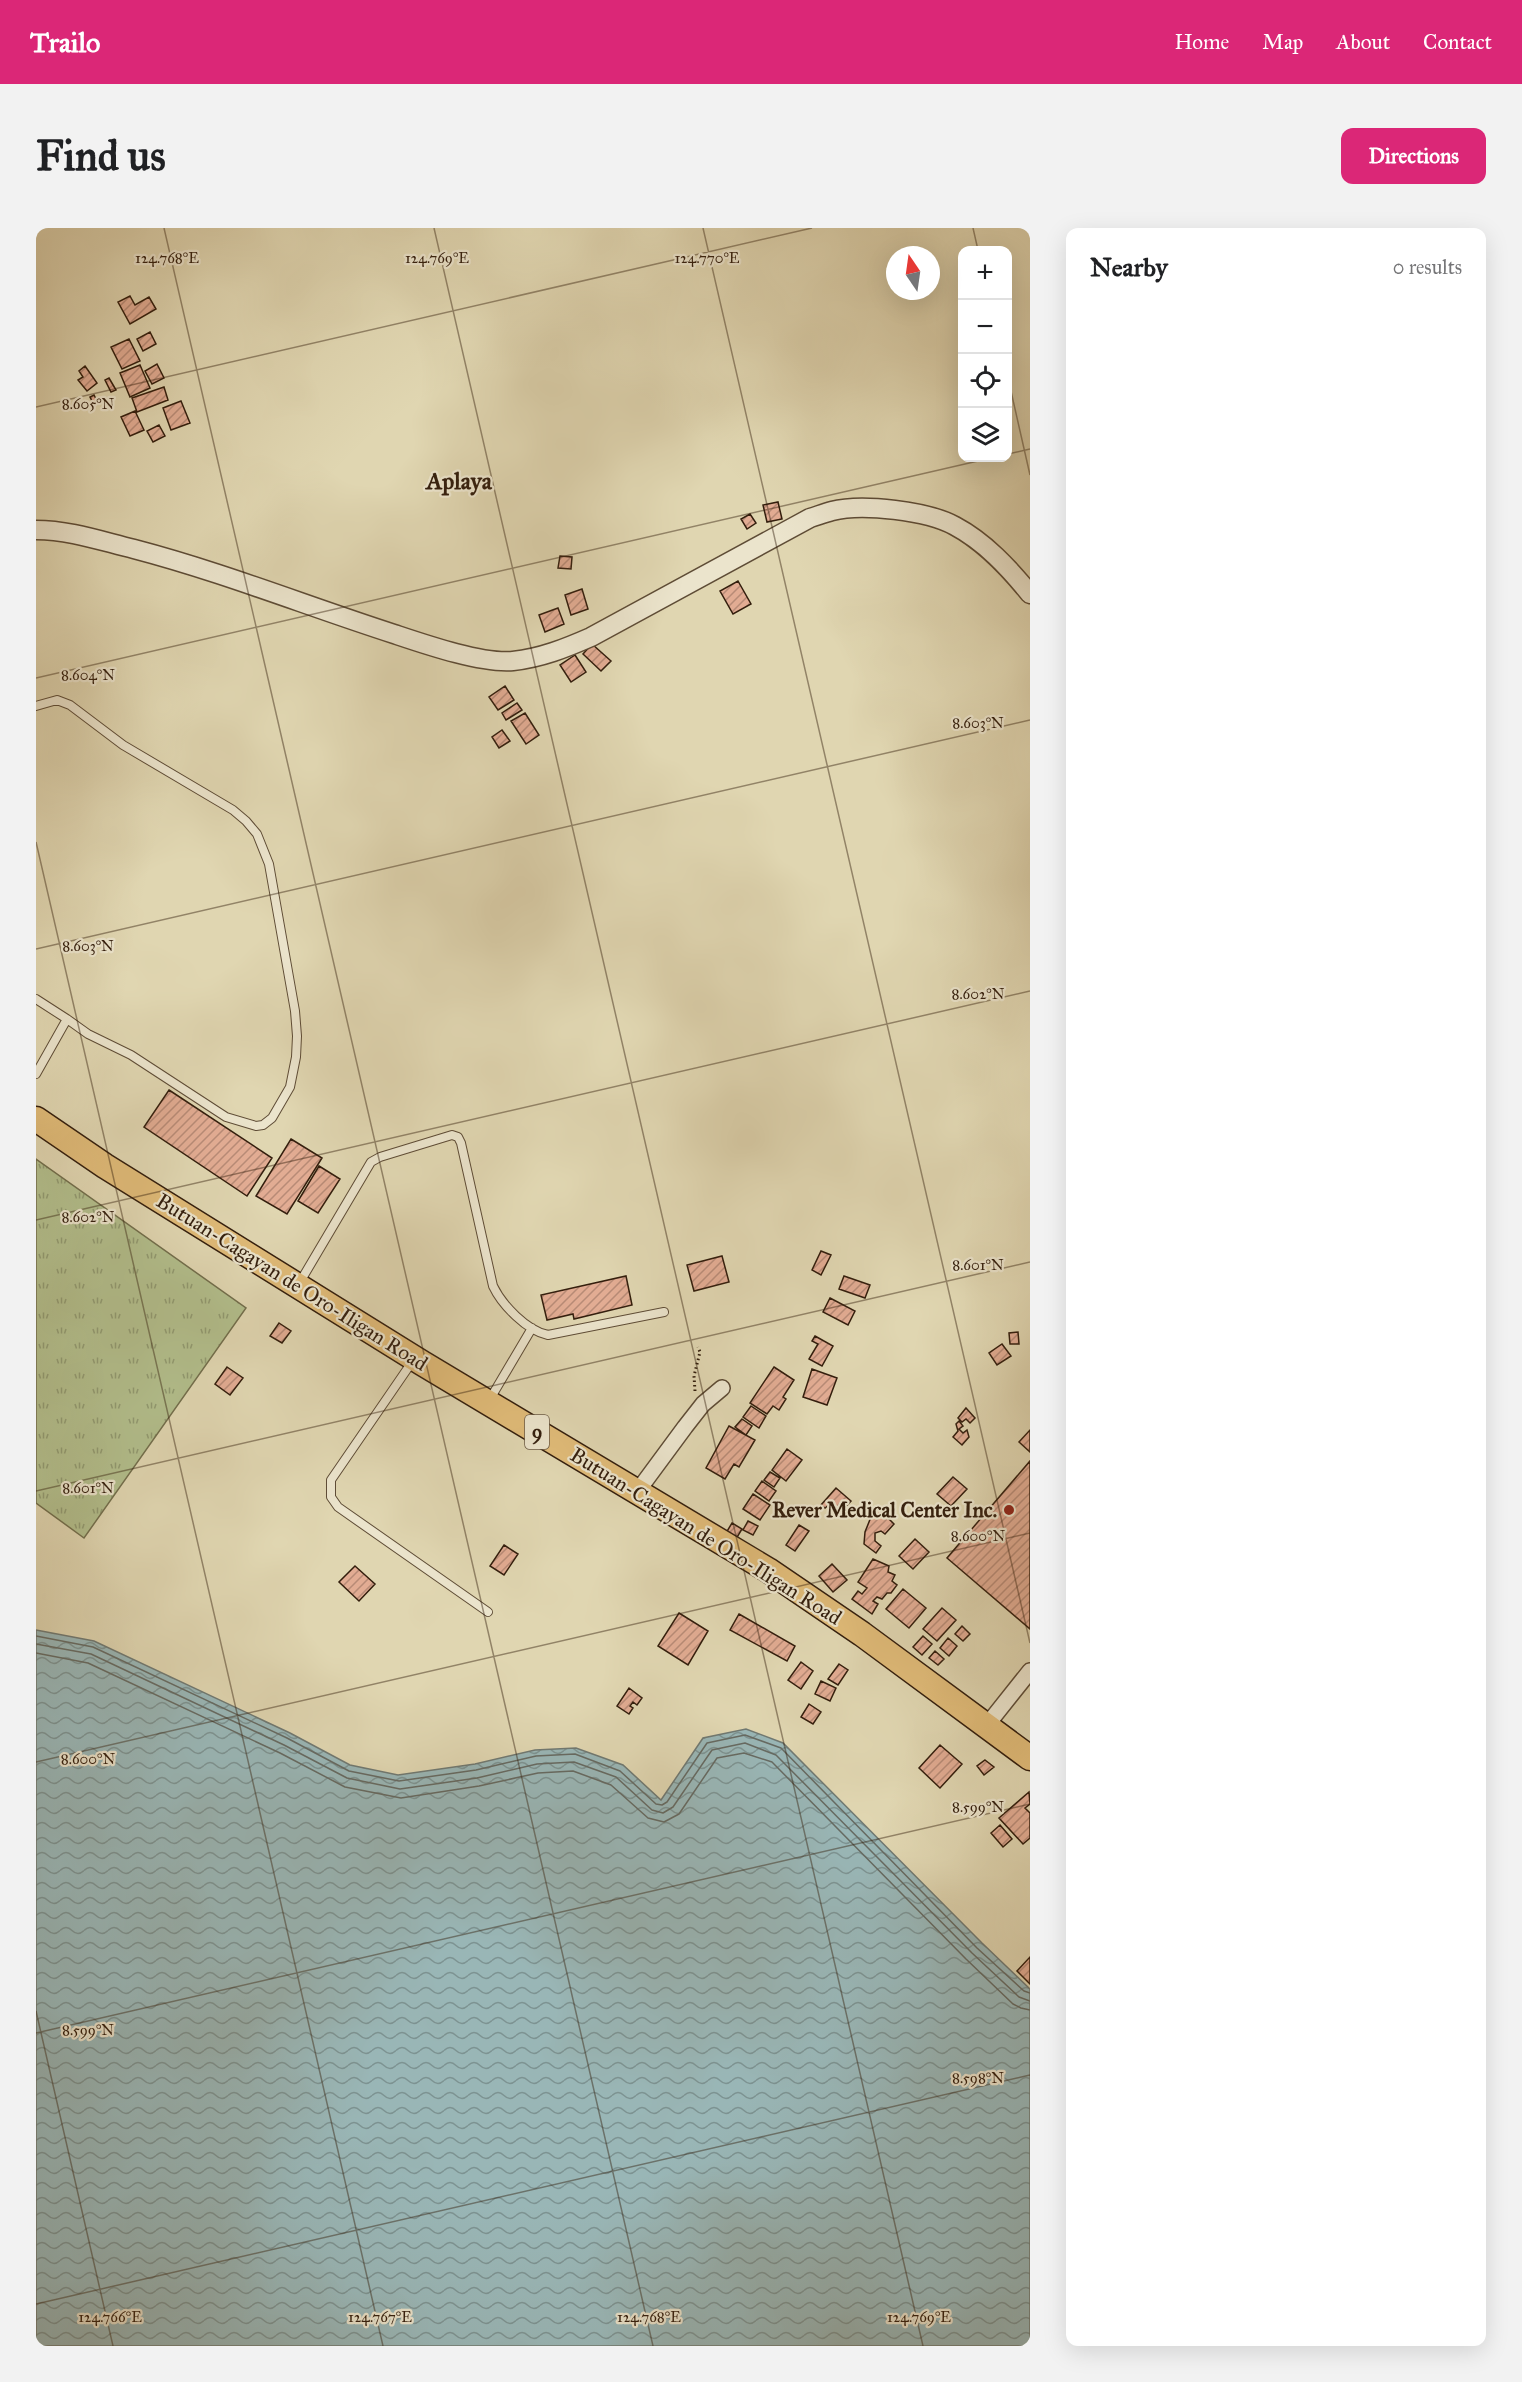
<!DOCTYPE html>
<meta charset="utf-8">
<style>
:root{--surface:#fff;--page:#f2f2f2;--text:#202124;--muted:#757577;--line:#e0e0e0;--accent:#db2777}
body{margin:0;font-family:"IM FELL Great Primer",serif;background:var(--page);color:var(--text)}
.controls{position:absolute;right:18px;top:18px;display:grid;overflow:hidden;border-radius:12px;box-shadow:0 6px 24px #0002}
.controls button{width:54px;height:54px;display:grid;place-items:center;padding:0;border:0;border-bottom:2px solid var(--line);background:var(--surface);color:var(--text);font:30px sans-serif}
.compass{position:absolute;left:850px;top:18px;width:54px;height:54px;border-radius:50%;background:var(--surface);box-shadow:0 6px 24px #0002;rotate:347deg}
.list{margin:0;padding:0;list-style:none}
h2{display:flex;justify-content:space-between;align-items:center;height:78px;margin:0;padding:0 24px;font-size:26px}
h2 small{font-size:20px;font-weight:400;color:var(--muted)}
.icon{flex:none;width:33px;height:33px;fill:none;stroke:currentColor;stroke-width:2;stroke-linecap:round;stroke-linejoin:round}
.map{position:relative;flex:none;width:994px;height:2118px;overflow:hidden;border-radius:12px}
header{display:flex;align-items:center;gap:36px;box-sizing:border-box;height:84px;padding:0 30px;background:var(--accent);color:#fff}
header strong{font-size:28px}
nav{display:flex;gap:33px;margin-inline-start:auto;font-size:21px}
.intro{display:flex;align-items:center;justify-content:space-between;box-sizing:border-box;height:144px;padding:0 36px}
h1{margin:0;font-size:42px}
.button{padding:15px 27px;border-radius:12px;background:var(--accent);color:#fff;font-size:21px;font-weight:700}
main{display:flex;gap:36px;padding:0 36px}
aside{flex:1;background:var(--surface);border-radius:12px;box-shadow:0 6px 24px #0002}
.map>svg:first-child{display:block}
</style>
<header>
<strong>Trailo</strong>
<nav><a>Home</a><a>Map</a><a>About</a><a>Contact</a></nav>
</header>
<div class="intro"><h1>Find us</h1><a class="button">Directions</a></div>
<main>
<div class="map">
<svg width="994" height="2118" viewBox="0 0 994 2118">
<defs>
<pattern id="grass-tufts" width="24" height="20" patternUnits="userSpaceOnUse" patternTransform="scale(1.5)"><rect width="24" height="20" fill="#b2be8c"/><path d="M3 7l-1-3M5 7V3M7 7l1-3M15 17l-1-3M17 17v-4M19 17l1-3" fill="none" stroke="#919a71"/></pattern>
<pattern id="water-waves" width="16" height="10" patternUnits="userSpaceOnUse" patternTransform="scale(1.5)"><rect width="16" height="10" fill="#99b6b6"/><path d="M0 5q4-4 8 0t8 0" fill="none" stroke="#7d9392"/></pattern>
<pattern id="building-hatch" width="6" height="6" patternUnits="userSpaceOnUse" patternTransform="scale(1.5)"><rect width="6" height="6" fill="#e2ac93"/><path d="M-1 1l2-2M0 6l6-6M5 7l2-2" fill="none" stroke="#b88b76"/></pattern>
</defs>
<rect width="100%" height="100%" fill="#e0d6b1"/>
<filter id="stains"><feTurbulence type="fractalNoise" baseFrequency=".00333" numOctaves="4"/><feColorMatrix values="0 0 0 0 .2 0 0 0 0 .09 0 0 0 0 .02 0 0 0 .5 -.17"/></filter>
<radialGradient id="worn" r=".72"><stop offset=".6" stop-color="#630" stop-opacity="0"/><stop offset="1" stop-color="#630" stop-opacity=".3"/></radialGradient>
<path fill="url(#grass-tufts)" stroke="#726e4c" stroke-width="1.5" d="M0,931L210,1080L48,1310L0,1275Z"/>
<path fill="url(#water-waves)" stroke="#707972" stroke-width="1.5" d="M0,1402L58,1413L254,1505L314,1537L362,1547L439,1536L499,1522L540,1520L587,1537L625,1572L667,1510L710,1501L747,1515L946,1715L994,1761V2118H0Z"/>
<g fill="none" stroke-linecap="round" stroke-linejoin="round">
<path stroke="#666a62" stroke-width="1.5" d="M0,1408L57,1419L251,1510L313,1543L363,1553L440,1542L500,1528L539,1526L584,1543L620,1576L626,1577L631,1574L671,1515L709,1507L745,1520L941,1720L988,1763L994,1765
M0,1416L55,1426L248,1517L311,1550L364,1561L441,1550L501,1536L538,1534L580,1549L616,1582L627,1585L637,1579L676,1522L709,1515L740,1527L936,1725L983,1769L994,1773
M0,1425L52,1435L244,1525L309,1559L365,1570L443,1558L502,1545L537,1543L575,1557L612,1590L628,1594L643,1586L681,1530L708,1525L736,1534L930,1731L977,1776L985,1780L994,1782"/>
</g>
<path fill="url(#building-hatch)" stroke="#331e0d" stroke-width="1.5" d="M94,68L99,77L113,69L120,81L94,96L82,74Z
M114,104L120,116L107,123L101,111Z
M93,111L104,133L86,141L75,119Z
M121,136L128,150L116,156L109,143Z
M104,137L114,160L94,169L84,145Z
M49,138L61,155L51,163L42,152L47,149L43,143Z
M73,150L80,162L75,164L69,152Z
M128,159L132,172L101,184L96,170Z
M58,167L62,175L58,177L54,169Z
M145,173L154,195L135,202L127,180Z
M99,183L108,202L94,208L85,189Z
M123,197L129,208L117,214L111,203Z
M742,274L746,291L731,294L727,277Z
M714,286L720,295L711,301L705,291Z
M524,328L536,329L535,341L522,340Z
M702,353L715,376L697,386L684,363Z
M546,361L552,381L535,387L529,367Z
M522,380L528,396L509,404L503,387Z
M556,416L575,433L565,443L547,426Z
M539,427L550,444L535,454L524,437Z
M469,458L478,472L462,482L453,469Z
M481,475L486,482L470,492L466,485Z
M489,485L503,507L490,516L475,493Z
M466,502L474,513L463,520L456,509Z
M133,862L236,930L211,968L108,899Z
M255,911L286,930L251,986L220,968Z
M283,938L304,951L282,985L262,973Z
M785,1023L795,1027L785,1047L776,1042Z
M686,1028L693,1054L658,1063L651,1037Z
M590,1048L596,1077L538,1091L537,1086L511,1092L505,1067Z
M808,1048L834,1057L829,1070L803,1061Z
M794,1070L819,1083L812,1097L787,1084Z
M243,1095L255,1103L246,1115L234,1108Z
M982,1104L983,1116H974L973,1105Z
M779,1108L797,1118L786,1138L773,1131L782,1116L776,1113Z
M966,1116L975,1128L961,1137L953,1125Z
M191,1139L207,1150L194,1167L179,1156Z
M738,1139L758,1152L747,1169L750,1171L743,1182L737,1178L731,1186L714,1175Z
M776,1141L801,1150L791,1177L767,1169Z
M715,1178L730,1188L723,1200L707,1189Z
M930,1180L939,1190L934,1195L930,1191L926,1194L922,1190Z
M706,1191L716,1198L710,1207L699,1199Z
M923,1193L927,1198L923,1201L927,1205L931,1202L933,1209L926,1217L917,1209L922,1203L920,1196Z
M693,1198L719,1212L703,1239L698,1236L689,1251L670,1240Z
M994,1202V1224L983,1214Z
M751,1221L766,1232L750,1253L736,1242Z
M994,1233V1401L911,1330Z
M734,1244L744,1250L738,1259L728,1252Z
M917,1249L931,1261L915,1278L901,1266Z
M726,1253L740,1263L733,1273L719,1263Z
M800,1260L815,1273L803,1286L793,1277L789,1280L785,1277Z
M717,1266L734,1277L724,1292L707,1281Z
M843,1281L858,1296L849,1306L845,1303L839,1305V1313L845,1318L840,1325L828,1316L829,1304L835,1289Z
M712,1293L722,1298L717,1307L707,1302Z
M696,1295L706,1301L700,1311L690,1305Z
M763,1297L773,1303L759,1323L750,1317Z
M879,1311L893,1324L877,1341L863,1328Z
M468,1317L482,1326L468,1347L454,1338Z
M837,1331L853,1338L852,1344L859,1347L856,1353L861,1357L855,1365H851L846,1371L841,1369L837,1373L842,1376L836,1386L816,1371L822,1363L826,1366L831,1360L822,1354Z
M796,1336L811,1352L797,1364L783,1348Z
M319,1338L339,1356L323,1373L303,1354Z
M867,1361L890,1380L873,1400L850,1381Z
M906,1380L920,1392L901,1413L887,1401Z
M643,1385L672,1403L652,1437L622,1418Z
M703,1386L759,1418L751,1433L694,1402Z
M926,1398L934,1406L927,1413L919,1406Z
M887,1408L896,1416L886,1427L877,1419Z
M912,1410L921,1418L913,1428L904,1420Z
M899,1423L908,1431L902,1437L893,1430Z
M765,1434L777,1443L765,1461L752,1452Z
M803,1436L812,1442L802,1457L792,1451Z
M785,1453L800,1460L794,1473L779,1466Z
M593,1460L606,1470L601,1477L597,1474L594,1478L597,1480L593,1486L581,1478Z
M773,1476L785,1484L777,1496L765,1489Z
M904,1517L926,1536L904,1560L883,1540Z
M949,1532L958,1539L948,1547L941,1538Z
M993,1564L994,1576L989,1580L994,1585V1610L987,1616L963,1590Z
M964,1597L976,1611L967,1619L955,1605Z
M994,1729V1756L981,1743Z"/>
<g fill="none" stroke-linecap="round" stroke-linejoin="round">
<g stroke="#5e4c36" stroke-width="10">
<path id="service" d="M0,478L21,472L34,477L87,517L197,582L210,593L221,606L233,636L259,783L261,808L260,829L254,859L236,890L227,897L220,898L190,889L95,827L52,806L31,791
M0,771L31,791L0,846
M264,1054L335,934L344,929L416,907L422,909L425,915L457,1058C466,1077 491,1103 512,1107L628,1084
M376,1134L295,1252V1269L302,1279L452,1384
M454,1171L496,1100"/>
</g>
<g stroke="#5e4c36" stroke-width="18">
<path id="minor" d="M601,1264L649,1199L667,1176L686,1160
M951,1497L994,1443"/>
</g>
<g stroke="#5e4c36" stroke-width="21">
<path id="tertiary" d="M0,302C34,302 65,313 98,321C186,344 271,378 358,406C388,416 446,436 477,433C505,430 530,420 555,409L774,290C781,288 788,285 796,283C826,275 892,283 919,298C949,314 973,340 994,366"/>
</g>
<g stroke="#331e0d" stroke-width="27">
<path id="trunk" d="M0,891L69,938L386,1135L732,1342L826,1406L994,1530"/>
</g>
<path stroke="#331e0d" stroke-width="3" stroke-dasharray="1.5 3" stroke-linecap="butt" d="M659,1163L658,1148L664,1124L662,1119"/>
<use href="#service" stroke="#ebe4cc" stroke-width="8"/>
<use href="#minor" stroke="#ebe4cc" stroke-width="15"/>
<use href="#tertiary" stroke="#ebe4cc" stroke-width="18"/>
<use href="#trunk" stroke="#e0bb78" stroke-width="24"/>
</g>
<path fill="none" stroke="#331e0d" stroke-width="1.5" stroke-opacity="0.45" d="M128,0L617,2118M398,0L887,2118M667,0L994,1415M937,0L942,22M972,150L994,247M0,179L776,0M972,226L994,221M0,450L955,230M0,614L347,2118M0,721L994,492M0,992L994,763M0,1263L994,1034M0,1534L994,1305M0,1783L77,2118M0,1805L994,1576M0,2076L994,1847M992,2118H994"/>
<circle fill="#8f2418" stroke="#ebe4cc" stroke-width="2" cx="973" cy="1282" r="6"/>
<g text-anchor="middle" stroke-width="4.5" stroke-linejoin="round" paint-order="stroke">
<rect fill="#ebe4cc" stroke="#6a5946" stroke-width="1.5" x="489" y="1187" width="24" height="34" rx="4.5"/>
<g font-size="20" font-weight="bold" fill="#331e0d">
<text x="501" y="1211">9</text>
</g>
<g font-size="21" fill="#331e0d" stroke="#ebe4cc">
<text transform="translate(256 1054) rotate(32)" y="7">Butuan-Cagayan de Oro-Iligan Road</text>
<text transform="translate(670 1308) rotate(32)" y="7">Butuan-Cagayan de Oro-Iligan Road</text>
</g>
<g font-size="21" font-weight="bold" fill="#331e0d" stroke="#ebe4cc" text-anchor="end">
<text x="961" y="1289">Rever Medical Center Inc.</text>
</g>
<g font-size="24" font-weight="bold" fill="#331e0d" stroke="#ebe4cc">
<text x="423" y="261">Aplaya</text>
</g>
</g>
<g font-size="15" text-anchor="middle" fill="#331e0d" stroke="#ebe4cc" stroke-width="4.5" stroke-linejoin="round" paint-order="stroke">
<text x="131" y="35">124.768°E</text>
<text x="401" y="35">124.769°E</text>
<text x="671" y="35">124.770°E</text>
<text x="52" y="181">8.605°N</text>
<text x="52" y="452">8.604°N</text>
<text x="942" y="500">8.603°N</text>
<text x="52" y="723">8.603°N</text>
<text x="942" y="771">8.602°N</text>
<text x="52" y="994">8.602°N</text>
<text x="942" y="1042">8.601°N</text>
<text x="52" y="1265">8.601°N</text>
<text x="942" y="1313">8.600°N</text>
<text x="52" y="1536">8.600°N</text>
<text x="942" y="1584">8.599°N</text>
<text x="52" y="1807">8.599°N</text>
<text x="942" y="1855">8.598°N</text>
<text x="74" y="2094">124.766°E</text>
<text x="344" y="2094">124.767°E</text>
<text x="613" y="2094">124.768°E</text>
<text x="883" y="2094">124.769°E</text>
</g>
<rect width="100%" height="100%" filter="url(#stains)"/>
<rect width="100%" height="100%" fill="url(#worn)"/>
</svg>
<div class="controls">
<button>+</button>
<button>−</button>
<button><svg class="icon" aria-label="locate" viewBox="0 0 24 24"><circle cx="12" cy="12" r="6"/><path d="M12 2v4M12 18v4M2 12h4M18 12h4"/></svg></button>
<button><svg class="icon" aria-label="layers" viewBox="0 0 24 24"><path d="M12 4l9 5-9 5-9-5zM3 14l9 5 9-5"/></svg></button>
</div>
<svg class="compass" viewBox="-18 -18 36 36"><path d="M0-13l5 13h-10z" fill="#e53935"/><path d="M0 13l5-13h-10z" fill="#757577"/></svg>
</div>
<aside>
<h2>Nearby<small>0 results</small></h2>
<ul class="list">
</ul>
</aside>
</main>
